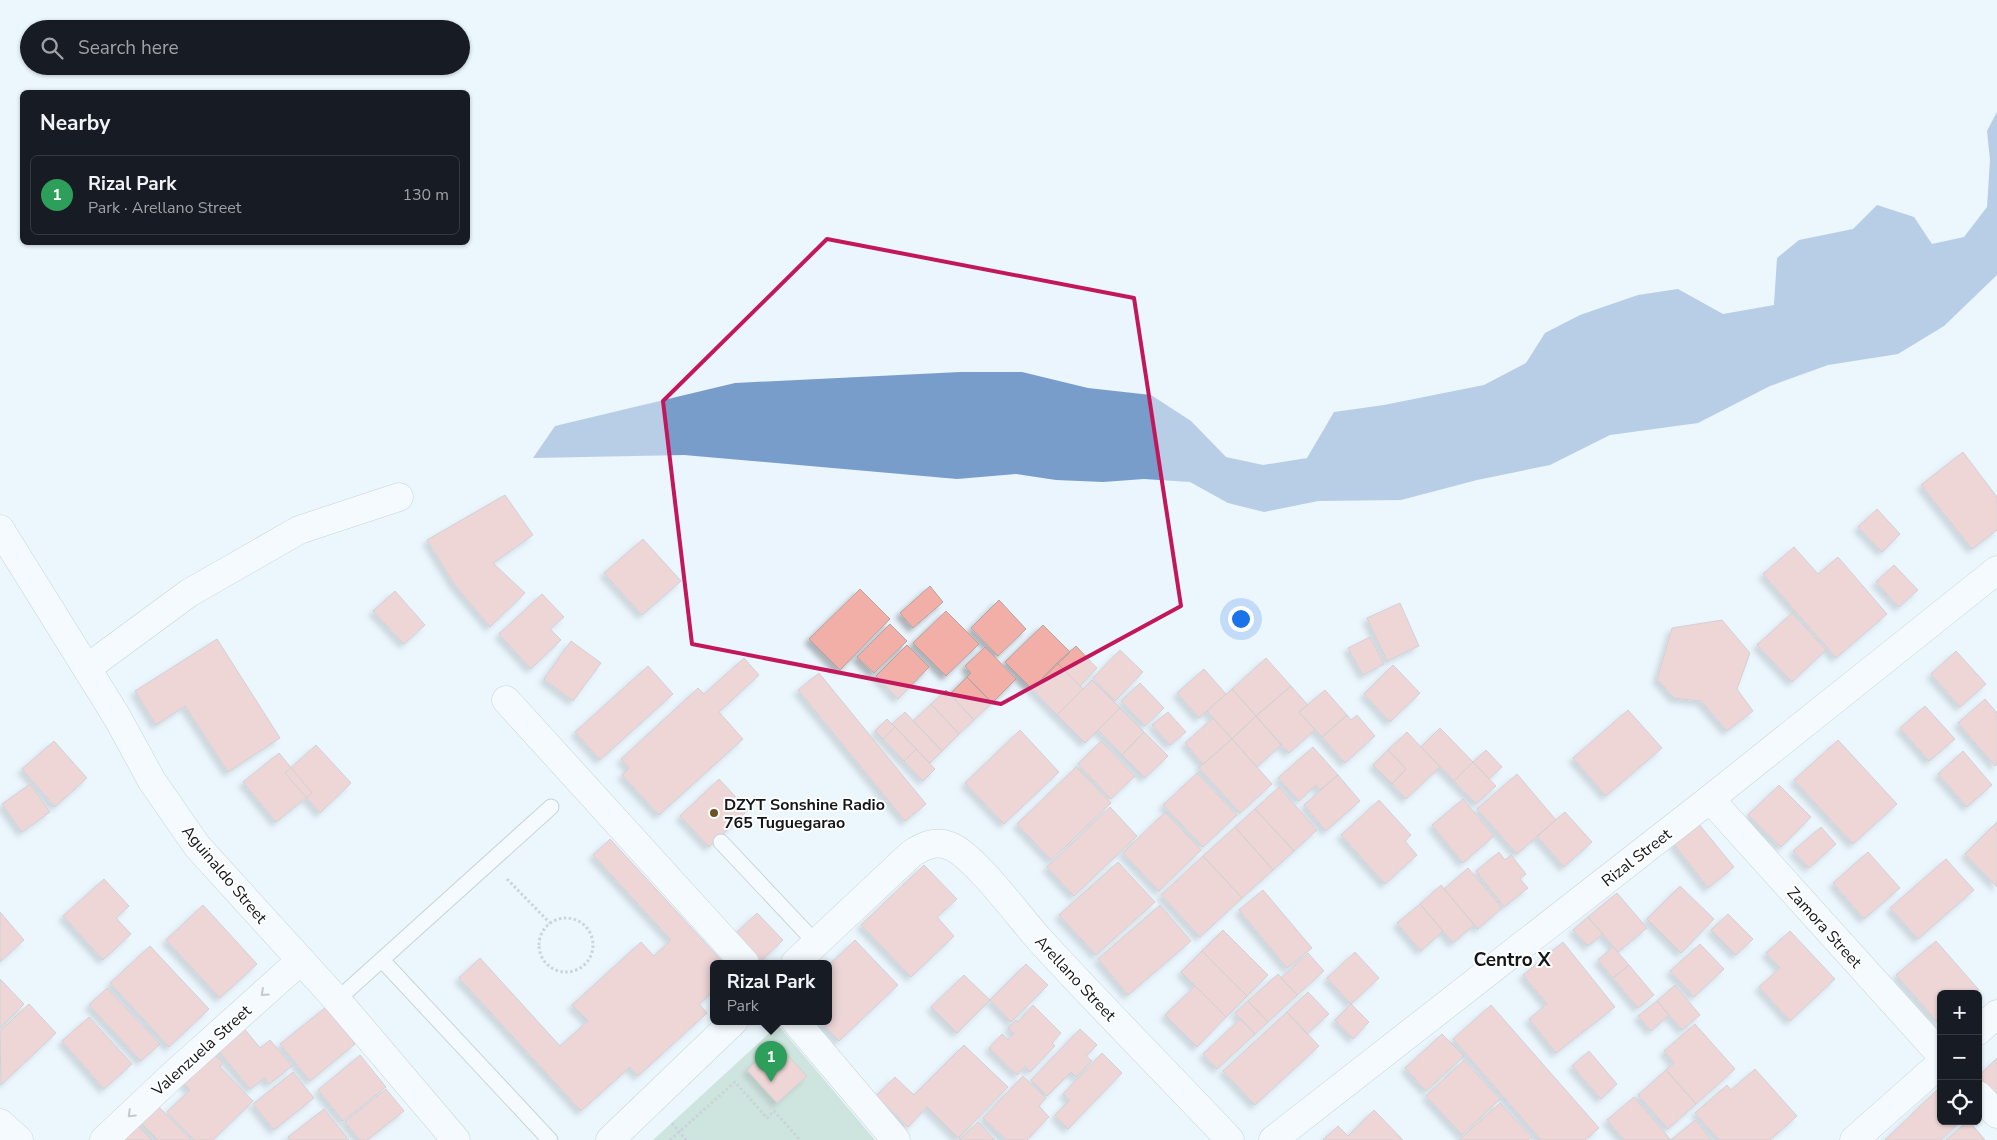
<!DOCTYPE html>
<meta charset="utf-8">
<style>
:root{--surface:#171b24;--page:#242831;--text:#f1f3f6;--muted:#9ea1a6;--line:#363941;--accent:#7c3aed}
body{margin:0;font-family:"Nunito Sans",sans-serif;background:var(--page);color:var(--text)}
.controls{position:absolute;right:15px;bottom:15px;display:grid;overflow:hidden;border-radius:8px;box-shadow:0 1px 4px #0004}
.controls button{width:45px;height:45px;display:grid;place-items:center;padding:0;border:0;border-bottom:1px solid var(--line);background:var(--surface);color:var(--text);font:25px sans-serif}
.you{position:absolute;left:1240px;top:618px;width:18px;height:18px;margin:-12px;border:4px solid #fff;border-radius:50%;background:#1a73e8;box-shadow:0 0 0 8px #1a73e833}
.badge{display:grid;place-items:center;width:32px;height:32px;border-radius:50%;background:var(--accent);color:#fff;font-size:16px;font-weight:700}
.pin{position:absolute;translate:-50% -41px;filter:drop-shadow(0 1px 2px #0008)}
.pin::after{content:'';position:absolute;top:26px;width:18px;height:15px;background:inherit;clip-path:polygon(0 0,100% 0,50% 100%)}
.popup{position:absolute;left:710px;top:960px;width:122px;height:65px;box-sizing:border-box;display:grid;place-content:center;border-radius:8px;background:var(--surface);filter:drop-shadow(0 1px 4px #0005);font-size:16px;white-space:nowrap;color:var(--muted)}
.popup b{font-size:19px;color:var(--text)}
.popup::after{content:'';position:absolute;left:50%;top:100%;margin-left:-10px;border:10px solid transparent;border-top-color:var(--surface)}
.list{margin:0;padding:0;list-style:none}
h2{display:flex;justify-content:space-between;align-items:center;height:65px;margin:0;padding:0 20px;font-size:21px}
h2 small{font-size:16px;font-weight:400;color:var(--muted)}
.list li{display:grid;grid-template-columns:32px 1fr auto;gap:15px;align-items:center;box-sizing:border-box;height:80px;margin:0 10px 10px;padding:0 10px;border:1px solid var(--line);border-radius:8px}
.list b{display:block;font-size:19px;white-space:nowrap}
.list p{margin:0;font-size:16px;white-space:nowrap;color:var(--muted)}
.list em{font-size:16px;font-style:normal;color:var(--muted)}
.icon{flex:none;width:28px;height:28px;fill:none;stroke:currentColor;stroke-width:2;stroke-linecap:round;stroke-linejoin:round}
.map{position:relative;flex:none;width:1997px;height:1140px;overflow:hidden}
.search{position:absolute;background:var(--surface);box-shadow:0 1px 4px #0004;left:20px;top:20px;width:450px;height:55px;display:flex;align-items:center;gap:12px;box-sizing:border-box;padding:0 18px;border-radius:28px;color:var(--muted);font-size:19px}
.panel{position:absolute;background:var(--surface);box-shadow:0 1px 4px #0004;left:20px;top:90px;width:450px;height:155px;border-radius:8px}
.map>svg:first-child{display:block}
</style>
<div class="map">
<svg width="1997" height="1140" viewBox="0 0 1997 1140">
<defs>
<filter id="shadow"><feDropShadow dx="-4.5" dy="4.5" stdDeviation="2.5" flood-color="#0004"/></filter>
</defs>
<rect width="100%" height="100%" fill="#ebf5fd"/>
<path fill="#accfb8" d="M778,1025L875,1140H653Z"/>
<path fill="#799dcb" d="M1997,112V275L1944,326L1898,354L1828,365L1770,386L1698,423L1610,435L1550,465L1477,480L1401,500L1318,501L1264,512L1228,503L1190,482L1144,479L1103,482L1056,480L1016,474L957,479L684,455L533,458L555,426L735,383L960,372H1022L1088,388L1151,395L1191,421L1226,457L1263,465L1307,458L1334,412L1384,405L1484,385L1526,363L1545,333L1580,315L1638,295L1678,289L1723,314L1774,305L1777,258L1799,240L1853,229L1877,205L1914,217L1932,244L1964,237L1987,207L1990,160L1987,131Z"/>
<path fill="#f1afa8" stroke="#b2a5a3" filter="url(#shadow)" d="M1963,452L1997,497V530L1972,549L1921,485Z
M505,495L533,535L493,563L525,593L490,627L454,584L427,540Z
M1877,509L1900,534L1882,552L1858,527Z
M643,539L681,581L642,615L604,573Z
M1794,547L1818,574L1838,557L1887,614L1836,658L1763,574Z
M1894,565L1918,590L1899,607L1876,582Z
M930,586L943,602L913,628L900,613Z
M860,589L890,619L840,670L809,639Z
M395,591L425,625L404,644L373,611Z
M542,594L564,617L550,629L561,640L531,669L499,634Z
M999,600L1026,629L998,656L971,628Z
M1400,603L1419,646L1387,661L1367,618Z
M946,611L979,644L946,676L913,643Z
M1792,613L1826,650L1792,682L1757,645Z
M1722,620L1750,653L1737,689L1753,711L1727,731L1701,701L1674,698L1657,679L1672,628Z
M890,624L907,641L874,673L857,657Z
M1043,625L1070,652L1032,689L1005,662Z
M1370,637L1384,664L1363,675L1348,648Z
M217,639L280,738L228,772L185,706L156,725L135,691Z
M571,641L601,663L573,701L544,679Z
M907,645L929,667L898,699L876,676Z
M1076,646L1097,668L1080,686L1057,663Z
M985,647L1016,679L992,703L967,677L971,673L965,666Z
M1120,650L1143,672L1115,701L1093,678Z
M1956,651L1986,684L1960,707L1931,674Z
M744,658L759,675L719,712L743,739L659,815L622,775L629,768L621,759L698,688L704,694Z
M1266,658L1291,686L1256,716L1232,689Z
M1057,663L1083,689L1057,715L1032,689Z
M1393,665L1420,693L1390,722L1364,694Z
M648,666L673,694L600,760L575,732Z
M1204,669L1226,694L1199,718L1177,693Z
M819,673L926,804L905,821L798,690Z
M967,677L992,703L974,720L950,694Z
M1092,680L1120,708L1085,743L1057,715Z
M1140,683L1164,708L1145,726L1121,701Z
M1291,686L1308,705L1299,712L1315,730L1289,753L1256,716Z
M1232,689L1256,716L1232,739L1207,711Z
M946,690L974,720L959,734L931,704Z
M1325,690L1347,715L1322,737L1299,712Z
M1985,699L1997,713V764L1995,766L1958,723Z
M931,704L959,734L942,751L913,721Z
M1925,706L1955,739L1929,761L1900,728Z
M1120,708L1144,732L1122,755L1098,730Z
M1628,710L1662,748L1606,796L1573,758Z
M905,712L942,751L930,763L892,724Z
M1168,712L1186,732L1170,745L1152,725Z
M1347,715L1351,720L1357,715L1375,736L1345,763L1322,737Z
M1256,716L1281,745L1257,767L1232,739Z
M1213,718L1232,739L1203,764L1185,743Z
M887,719L895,727L883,739L875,731Z
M895,727L916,749L904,761L883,739Z
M1440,728L1473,762L1454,781L1421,747Z
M1020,730L1059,772L1004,824L965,783Z
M1144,732L1168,756L1145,778L1122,755Z
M1407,732L1440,767L1406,799L1392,784L1406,769L1388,750Z
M1232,739L1272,784L1240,813L1199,768Z
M1838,740L1897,804L1853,844L1794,780Z
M54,741L87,778L55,807L22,769Z
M1101,741L1135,776L1111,799L1078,764Z
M316,745L351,783L320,813L285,773Z
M1313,747L1338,775L1320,790L1316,785L1299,801L1278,778Z
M916,749L935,769L923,781L904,761Z
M1388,750L1406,769L1392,784L1373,765Z
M1486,750L1502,767L1489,779L1473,762Z
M1963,751L1992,785L1967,807L1938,774Z
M279,753L312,793L276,822L243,782Z
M1473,762L1496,786L1476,804L1454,781Z
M1076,767L1111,803L1051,860L1017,824Z
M1197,773L1237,815L1203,847L1163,805Z
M1517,774L1556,820L1517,854L1477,809Z
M1338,775L1360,801L1326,831L1304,805Z
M719,779L748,810L709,847L680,816Z
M30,784L50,812L22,832L2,804Z
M1779,785L1811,817L1781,847L1748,815Z
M1279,787L1317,830L1294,851L1255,809Z
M1463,799L1494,836L1463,863L1432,825Z
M1379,800L1411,835L1405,841L1417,855L1385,884L1341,835Z
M1110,807L1137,836L1074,896L1047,867Z
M1255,809L1294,851L1273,870L1235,827Z
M1165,812L1201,850L1159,891L1123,853Z
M1565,812L1592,842L1564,867L1537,836Z
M1997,822V887L1965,854Z
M1698,823L1734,867L1708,888L1673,843Z
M1235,827L1273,870L1242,898L1203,856Z
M1821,827L1836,844L1809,868L1793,851Z
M610,839L724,963H714V991L699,1004L707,1013L638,1076L630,1067L581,1111L459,978L480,958L560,1046L588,1021L572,1005L641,942L654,956L671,940L593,855Z
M1499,852L1505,860L1511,855L1526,874L1520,879L1528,888L1504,907L1476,871Z
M1868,852L1900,888L1864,919L1833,883Z
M1203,856L1242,898L1200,937L1161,895Z
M1946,859L1974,890L1918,939L1890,908Z
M1118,862L1155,902L1096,955L1059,915Z
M924,865L957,899L937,917L954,936L911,977L861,925Z
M1468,868L1502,908L1478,929L1444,889Z
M104,879L129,906L116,918L131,934L103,960L63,916Z
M1441,885L1474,925L1453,943L1420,904Z
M1680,886L1714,919L1681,953L1647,919Z
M1263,890L1312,948L1287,968L1239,910Z
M1617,893L1647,928L1618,952L1588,917Z
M1420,904L1443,931L1421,951L1397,923Z
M203,905L257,964L220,998L166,940Z
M1160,905L1191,941L1128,995L1098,959Z
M0,912L24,940L1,961H0Z
M757,913L783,940L759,963L733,936Z
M1728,914L1753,939L1736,955L1711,930Z
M1588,917L1603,934L1588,946L1573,930Z
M1223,930L1268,975L1247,996L1202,951Z
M1790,931L1835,979L1790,1021L1759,987L1780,968L1766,953Z
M855,940L898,985L839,1041L820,1021H828V966Z
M1936,941L1979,990L1975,994H1941V1023L1939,1024L1896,975Z
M1563,942L1615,1007L1556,1053L1529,1019L1547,1004L1523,975Z
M1700,944L1724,969L1694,997L1670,971Z
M150,946L209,1009L169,1047L110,983Z
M1613,947L1629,965L1613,978L1598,960Z
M1202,951L1247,996L1226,1017L1181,972Z
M1355,952L1379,978L1351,1004L1327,978Z
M1308,953L1324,971L1297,995L1281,978Z
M1026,964L1048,985L1011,1022L990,1000Z
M1629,965L1654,995L1638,1008L1613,978Z
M1278,974L1297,995L1268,1022L1248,1001Z
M964,975L990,1000L957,1033L931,1007Z
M0,979L24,1004L0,1028Z
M1675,985L1700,1015L1682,1030L1657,1001Z
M1195,986L1226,1017L1197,1047L1165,1015Z
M107,988L160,1044L141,1061L89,1005Z
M1308,992L1329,1014L1307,1034L1287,1012Z
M1248,1001L1268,1022L1255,1034L1235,1013Z
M1657,1001L1669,1015L1651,1031L1638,1016Z
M29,1004L56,1033L1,1085L0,1031Z
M1351,1004L1369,1022L1353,1039L1335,1020Z
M1033,1005L1061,1033L1052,1043L1055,1046L1030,1072L1025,1066L1017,1075L989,1048L1002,1034L1008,1040L1014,1033L1008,1028L1016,1020L1018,1022Z
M1491,1005L1599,1128L1585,1140H1541L1453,1039Z
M326,1007L355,1044L310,1081L280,1044Z
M1287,1012L1319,1046L1255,1105L1223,1071Z
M89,1017L132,1064L104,1089L62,1041Z
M1240,1019L1255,1034L1217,1069L1203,1054Z
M1695,1024L1735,1069L1696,1104L1666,1070L1674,1063L1664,1051Z
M243,1027L260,1048L270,1040L292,1066L269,1084L265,1078L250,1089L217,1049Z
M1080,1029L1097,1045L1086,1056L1092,1061L1076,1077L1071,1072L1047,1096L1031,1080Z
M1442,1034L1464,1056L1426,1091L1405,1068Z
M776,1043L807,1076L777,1103L747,1070Z
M964,1045L1008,1087L958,1138L927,1107L908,1127L876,1096L895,1077L914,1095Z
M1589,1051L1617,1084L1601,1099L1572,1066Z
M212,1052L223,1063L220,1067L253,1101L213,1140H194L167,1112L190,1090L181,1081Z
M1102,1053L1122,1073L1068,1129L1055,1115L1070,1100L1063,1094Z
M360,1055L386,1087L343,1121L318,1090Z
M1997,1058V1098L1978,1077Z
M1464,1060L1500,1099L1462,1135L1426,1096Z
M1755,1069L1797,1116L1770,1140H1719L1695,1113L1727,1085L1731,1090Z
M1666,1070L1696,1104L1668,1129L1638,1095Z
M293,1072L314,1098L274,1130L253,1104Z
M1023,1076L1046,1098L1039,1106L1049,1117L1027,1140H1006L983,1118Z
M386,1089L404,1111L367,1140H360L345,1122Z
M1938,1089L1941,1092V1121H1961L1941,1140H1885Z
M1634,1097L1671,1140H1624L1607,1120Z
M1500,1103L1532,1137L1528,1140H1459Z
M156,1104L191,1140H158L139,1121Z
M324,1109L349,1140H290L288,1137Z
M1374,1110L1403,1140H1323L1338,1126L1348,1136Z
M1695,1120L1712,1140H1671Z
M1969,1121L1985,1140H1946L1968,1121Z
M978,1122L995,1140H959Z
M136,1124L152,1140H118Z"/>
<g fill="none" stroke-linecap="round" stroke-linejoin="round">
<g stroke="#a2abb3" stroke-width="17">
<path id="lane" d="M721,842L816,943
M382,960L550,1140
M337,1000L551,807"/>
</g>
<g stroke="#a2abb3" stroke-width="29">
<path id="street" d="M87,668L189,593L299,530L399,497
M506,700L745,963
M1710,799L1941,1055
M795,1021L896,1140
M1978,1031L1997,1014
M1978,1095L1997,1114
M0,1123L19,1140
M104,1140L173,1075L300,961
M1854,1140L1941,1063"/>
</g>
<g stroke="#a2abb3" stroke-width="29">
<path id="secondary" d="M0,529L117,717L152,781L197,846L337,1000L456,1140
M795,963L911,854C923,846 935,840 950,846C974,855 1020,918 1039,939C1101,1007 1167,1073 1230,1140
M610,1140L734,1021
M1273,1140L1710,799L1997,570"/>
</g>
<path stroke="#a3abb2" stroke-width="3" stroke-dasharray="2.5 2.5" stroke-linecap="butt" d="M507,879L550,923
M539 945a27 27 0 1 1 54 0a27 27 0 1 1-54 0Z
M672,1123L686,1140
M670,1140L735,1082L767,1118L774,1111L800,1140"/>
<use href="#lane" stroke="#fff" stroke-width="15"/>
<use href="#street" stroke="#fff" stroke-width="28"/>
<use href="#secondary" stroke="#fff" stroke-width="28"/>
</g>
<defs><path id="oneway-chevron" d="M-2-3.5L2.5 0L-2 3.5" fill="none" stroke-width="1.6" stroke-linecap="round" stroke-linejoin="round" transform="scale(1.25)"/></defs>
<g stroke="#959798">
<use href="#oneway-chevron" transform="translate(264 993) rotate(138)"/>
<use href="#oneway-chevron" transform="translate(131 1114) rotate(136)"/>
</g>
<path d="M0 0H1997V1140H0ZM827,239L1134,298L1181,606L1001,704L692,644L663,401Z" fill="#ebf5fd" fill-opacity=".55" fill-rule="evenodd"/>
<path fill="none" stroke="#c2185b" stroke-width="4" stroke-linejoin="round" d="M827,239L1134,298L1181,606L1001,704L692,644L663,401Z"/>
<circle fill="#6b5424" stroke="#fff" stroke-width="2" cx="714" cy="813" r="5"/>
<g text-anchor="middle" stroke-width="4" stroke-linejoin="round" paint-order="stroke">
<g font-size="16" font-weight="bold" fill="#13171a" stroke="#fff" text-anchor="start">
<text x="724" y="810">DZYT Sonshine Radio<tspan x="724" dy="18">765 Tuguegarao</tspan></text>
</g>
<g font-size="16" fill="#13171a" stroke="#fff">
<text transform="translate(1636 857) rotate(-38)" y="6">Rizal Street</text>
<text transform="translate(225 874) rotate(50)" y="6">Aguinaldo Street</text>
<text transform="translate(1825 927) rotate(48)" y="6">Zamora Street</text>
<text transform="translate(1076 978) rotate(47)" y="6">Arellano Street</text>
<text transform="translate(201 1050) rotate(-42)" y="6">Valenzuela Street</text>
</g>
<g font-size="19" font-weight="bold" fill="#13171a" stroke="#fff">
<text x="1512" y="966">Centro X</text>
</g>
</g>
</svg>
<div class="controls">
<button>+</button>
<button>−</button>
<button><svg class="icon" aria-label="locate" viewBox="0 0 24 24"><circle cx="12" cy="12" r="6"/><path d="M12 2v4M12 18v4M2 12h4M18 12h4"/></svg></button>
</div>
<div class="you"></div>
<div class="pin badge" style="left:771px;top:1082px;background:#2e9e5b">1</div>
<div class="popup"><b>Rizal Park</b>Park</div>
<div class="search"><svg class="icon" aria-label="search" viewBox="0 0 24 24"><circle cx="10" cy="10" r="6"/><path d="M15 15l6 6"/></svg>Search here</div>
<section class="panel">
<h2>Nearby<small></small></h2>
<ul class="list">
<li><span class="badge" style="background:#2e9e5b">1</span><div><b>Rizal Park</b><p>Park · Arellano Street</p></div><em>130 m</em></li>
</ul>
</section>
</div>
